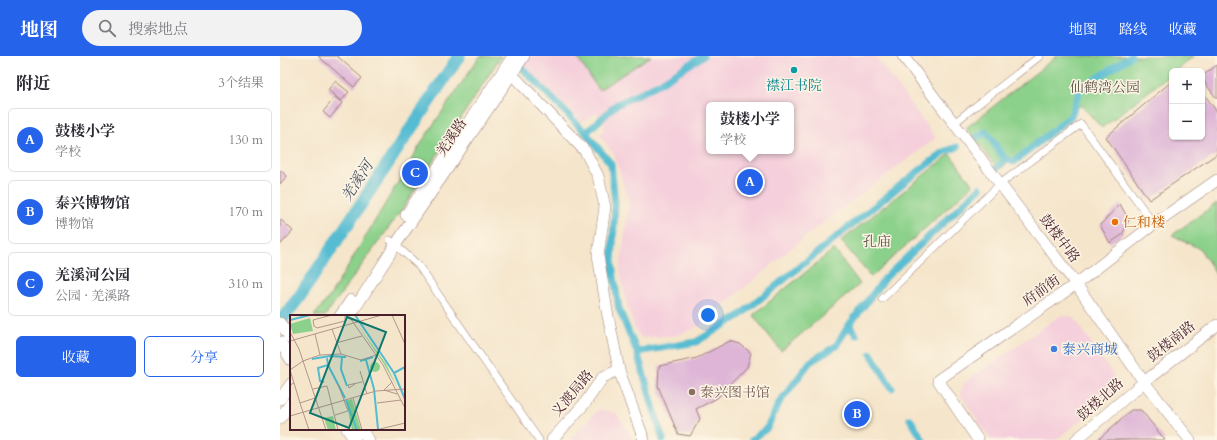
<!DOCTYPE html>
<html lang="zh">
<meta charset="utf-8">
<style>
:root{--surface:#fff;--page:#f2f2f3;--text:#2b2b33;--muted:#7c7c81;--line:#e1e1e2;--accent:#2563eb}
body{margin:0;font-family:Cardo,"Noto Serif SC",serif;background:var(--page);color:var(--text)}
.controls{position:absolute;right:12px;top:12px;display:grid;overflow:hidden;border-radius:6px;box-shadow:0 1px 3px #0004}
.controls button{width:36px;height:36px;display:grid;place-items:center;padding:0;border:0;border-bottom:1px solid var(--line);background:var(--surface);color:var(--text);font:20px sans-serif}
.you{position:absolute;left:428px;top:259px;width:14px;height:14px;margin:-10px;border:3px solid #fff;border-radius:50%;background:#1a73e8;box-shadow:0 0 0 6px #1a73e833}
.badge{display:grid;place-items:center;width:26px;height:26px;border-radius:50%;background:var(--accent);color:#fff;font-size:13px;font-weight:700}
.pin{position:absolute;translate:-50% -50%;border:2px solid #fff;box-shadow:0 1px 4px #0006}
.popup{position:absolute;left:426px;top:46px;width:88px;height:52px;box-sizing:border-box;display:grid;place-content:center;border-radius:6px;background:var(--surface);filter:drop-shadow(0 1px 3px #0005);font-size:13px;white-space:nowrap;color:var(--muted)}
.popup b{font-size:15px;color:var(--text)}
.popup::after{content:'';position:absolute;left:50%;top:100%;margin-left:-8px;border:8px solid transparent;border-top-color:var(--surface)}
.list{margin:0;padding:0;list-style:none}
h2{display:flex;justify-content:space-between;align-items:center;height:52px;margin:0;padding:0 16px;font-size:17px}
h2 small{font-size:13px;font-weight:400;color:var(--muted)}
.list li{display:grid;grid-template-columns:26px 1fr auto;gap:12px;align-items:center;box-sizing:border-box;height:64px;margin:0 8px 8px;padding:0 8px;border:1px solid var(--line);border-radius:6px}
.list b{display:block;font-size:15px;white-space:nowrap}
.list p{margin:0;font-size:13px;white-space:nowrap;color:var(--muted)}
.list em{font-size:13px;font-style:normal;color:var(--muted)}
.actions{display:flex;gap:8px;padding:12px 16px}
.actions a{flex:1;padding:9px 0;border:1px solid var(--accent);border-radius:6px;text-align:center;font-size:14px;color:var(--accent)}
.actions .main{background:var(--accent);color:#fff}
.icon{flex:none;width:22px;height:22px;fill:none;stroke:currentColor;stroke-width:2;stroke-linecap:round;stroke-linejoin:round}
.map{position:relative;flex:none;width:937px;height:384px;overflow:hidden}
header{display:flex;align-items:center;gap:24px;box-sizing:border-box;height:56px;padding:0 20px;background:var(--accent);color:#fff}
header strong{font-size:19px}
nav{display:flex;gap:22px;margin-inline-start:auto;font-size:14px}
.search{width:280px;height:36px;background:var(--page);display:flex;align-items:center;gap:10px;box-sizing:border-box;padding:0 14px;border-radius:22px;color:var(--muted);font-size:15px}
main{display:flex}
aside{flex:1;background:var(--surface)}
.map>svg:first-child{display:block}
</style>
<header>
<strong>地图</strong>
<div class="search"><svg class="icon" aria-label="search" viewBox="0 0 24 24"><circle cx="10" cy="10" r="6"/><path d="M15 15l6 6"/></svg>搜索地点</div>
<nav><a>地图</a><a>路线</a><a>收藏</a></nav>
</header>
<main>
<aside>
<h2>附近<small>3个结果</small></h2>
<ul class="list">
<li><span class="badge">A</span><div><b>鼓楼小学</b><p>学校</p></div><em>130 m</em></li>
<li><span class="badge">B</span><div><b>泰兴博物馆</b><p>博物馆</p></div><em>170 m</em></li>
<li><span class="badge">C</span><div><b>羌溪河公园</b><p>公园 · 羌溪路</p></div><em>310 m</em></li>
</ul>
<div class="actions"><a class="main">收藏</a><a>分享</a></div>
</aside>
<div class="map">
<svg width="937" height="384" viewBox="0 0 937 384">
<rect width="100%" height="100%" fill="#fcf5e5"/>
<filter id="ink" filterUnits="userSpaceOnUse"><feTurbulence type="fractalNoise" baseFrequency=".025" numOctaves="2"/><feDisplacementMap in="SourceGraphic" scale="8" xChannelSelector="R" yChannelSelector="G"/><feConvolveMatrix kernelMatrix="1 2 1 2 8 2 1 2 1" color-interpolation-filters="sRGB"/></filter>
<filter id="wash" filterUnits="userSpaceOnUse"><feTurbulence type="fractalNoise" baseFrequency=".012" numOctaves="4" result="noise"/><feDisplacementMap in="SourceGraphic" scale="16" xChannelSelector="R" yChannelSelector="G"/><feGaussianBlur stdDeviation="0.9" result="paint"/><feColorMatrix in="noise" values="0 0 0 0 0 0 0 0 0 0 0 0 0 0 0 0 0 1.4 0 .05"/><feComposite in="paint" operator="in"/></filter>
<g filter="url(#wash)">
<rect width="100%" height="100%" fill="#f5e5ca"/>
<path fill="#f5cfdb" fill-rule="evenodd" d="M244,0H595L656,82L536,172L416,272L398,279L361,282L354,272L345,241L340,213L349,147L334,98L320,80L325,69L317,57L302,66L240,5ZM429,49H511V95H429Z
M781,259L794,261L837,325L835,338L776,384H711L680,338L684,327Z
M319,353L336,357L353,384H289Z"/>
<path fill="#8cd18b" stroke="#6b785b" d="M200,0H221L123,152L45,260H34L50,240L145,81Z
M296,0H371L319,34Z
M777,0H914L895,15H892V17L822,72L801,49L719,114L686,72Z
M670,98L693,129L591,221L561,185Z
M937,147V219L920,193L892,179Z
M554,193L580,228L501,295L473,259Z"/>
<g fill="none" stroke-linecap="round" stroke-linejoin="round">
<path stroke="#54bcd1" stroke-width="7" d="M240,10L306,77L331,108L335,147L332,208L339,253L357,296L383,384
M306,77L336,49L380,27L423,0
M697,81L706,76L725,103L734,106L791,60L800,34L851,0
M715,114L725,103
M569,269L576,279
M357,296L416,286L459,260L627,124L664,96L677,91
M591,298L612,332
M630,363L643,384
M472,384L487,372L499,347L530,306L556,290L569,269L606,221L700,132"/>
<path stroke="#54bcd1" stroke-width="13" d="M0,266L20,240L179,0"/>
</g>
<g id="blocks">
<path fill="#deb5d7" d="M38,0H57L82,22L74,31Z
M937,9V43L922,23V20Z
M55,25L69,36L61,45L48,34Z
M892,25V81H922V35L937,56V98L869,144L826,81Z
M55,41L62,47L50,62L43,56Z
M0,114L7,120L0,128Z
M840,148L849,164L842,179L830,187L820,169Z
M0,163L13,175L0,189Z
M450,285L460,288L471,297L467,311L437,342L416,353L420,363L410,380L398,378L378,330L379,310L417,302Z
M851,354H861L885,384H818Z"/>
</g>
</g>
<g filter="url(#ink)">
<use href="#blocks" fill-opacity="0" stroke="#a0827a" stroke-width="1"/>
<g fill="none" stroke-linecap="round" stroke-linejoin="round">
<g stroke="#a0827a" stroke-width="8">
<path id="street" d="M674,67L760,0
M110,184L138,209L259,384
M602,243L720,128L801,68L874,168"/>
</g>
<g stroke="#a0827a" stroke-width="12">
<path id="secondary" d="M623,0L796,228L864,326L910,384
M225,11L305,95L318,120L325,151L318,199L327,255L339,314L364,384
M126,159L233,0
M60,260L71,244
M70,260L116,188L244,0
M0,267L11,283
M0,286L11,304
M0,343L11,328
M0,362L11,347
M67,373L75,384
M80,373L89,384
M272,384L305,347L323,321L339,314
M698,384L658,324L796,228L874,168L937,124
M796,384L864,326L937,269"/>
</g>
<use href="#street" stroke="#fff" stroke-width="7"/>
<use href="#secondary" stroke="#fff" stroke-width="11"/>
</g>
</g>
<circle fill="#0f9aa8" stroke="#fcf5e5" stroke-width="1.5" cx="514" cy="14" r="4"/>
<circle fill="#e8710a" stroke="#fcf5e5" stroke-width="1.5" cx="835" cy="166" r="4"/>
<circle fill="#3f7fe0" stroke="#fcf5e5" stroke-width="1.5" cx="774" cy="293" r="4"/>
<circle fill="#8d6e63" stroke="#fcf5e5" stroke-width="1.5" cx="412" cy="336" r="4"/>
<g text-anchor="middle" stroke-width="3" stroke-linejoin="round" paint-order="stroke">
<g font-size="14" fill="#0d838f" stroke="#fcf5e5">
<text x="514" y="34">襟江书院</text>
</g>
<g font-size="14" fill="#5e5448" stroke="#fcf5e5">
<text x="825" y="36">仙鹤湾公园</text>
<text x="597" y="190">孔庙</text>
</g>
<g font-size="14" fill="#4a1f2b" stroke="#fcf5e5">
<text transform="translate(171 81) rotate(-56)" y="5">羌溪路</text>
<text transform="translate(780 182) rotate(53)" y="5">鼓楼中路</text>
<text transform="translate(761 234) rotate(-35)" y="5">府前街</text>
<text transform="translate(891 285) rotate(-38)" y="5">鼓楼南路</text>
<text transform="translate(292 337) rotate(-50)" y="5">义渡局路</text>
<text transform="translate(820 343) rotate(-41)" y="5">鼓楼北路</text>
</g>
<g font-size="14" fill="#c56008" stroke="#fcf5e5" text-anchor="start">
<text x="843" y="171">仁和楼</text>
</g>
<g font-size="14" fill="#366cbe" stroke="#fcf5e5" text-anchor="start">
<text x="782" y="298">泰兴商城</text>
</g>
<g font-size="14" fill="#785e54" stroke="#fcf5e5" text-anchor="start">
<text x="420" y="341">泰兴图书馆</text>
</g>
<g font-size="15" font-style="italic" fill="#4e5665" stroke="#fcf5e5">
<text transform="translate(77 125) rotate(-57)" y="5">羌溪河</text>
</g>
</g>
<g transform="translate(10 259)">
<rect width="115" height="115" fill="#f5e5ca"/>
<path d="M20,3L23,16L3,19L0,9ZM67,9L96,49L107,72L94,49ZM80 52a5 5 0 1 1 10 0a5 5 0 1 1-10 0ZM62,84L71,115H62L56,86ZM43,101L46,115H38L34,103Z" fill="#8cd18b"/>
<path fill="none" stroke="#54bcd1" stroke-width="2" d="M65,0L104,58L115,84M0,5L20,0M52,42L51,54L57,71M22,44L40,41L56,42M76,45L84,74L88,114M70,46L83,42M38,50L55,83M104,58L115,52M34,67L30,66L28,53L38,50L37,43M56,85L67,115"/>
<path fill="none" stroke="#b1968a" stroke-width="1" d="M42,0L23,5L24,11L27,13L55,6V0M58,0L93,50L115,93M102,0L115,29M42,14L51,39M0,17L9,34L36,115M25,19L30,40M0,26L92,0M46,28L72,21M0,55L13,46L30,40L51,39L71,45L86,40M0,55L4,68M70,56L77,79M102,67L94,75L107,79M65,69L59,73L58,70L72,67M0,70L4,68L10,88L25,83M23,74L37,71L48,115M63,83L72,115M10,88L19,115M87,88L111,85M45,100L58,96L48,69M0,101L86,76L115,74M86,115L115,108"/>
<path fill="#0f766e" fill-opacity="0.15" stroke="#0f766e" stroke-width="2" d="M57,2L96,17L59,113L20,98Z"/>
<rect width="115" height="115" fill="none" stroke="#4a1f2b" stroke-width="2"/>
</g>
</svg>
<div class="controls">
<button>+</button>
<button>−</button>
</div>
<div class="you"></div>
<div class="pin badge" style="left:470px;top:126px">A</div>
<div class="popup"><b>鼓楼小学</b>学校</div>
<div class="pin badge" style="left:577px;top:358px">B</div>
<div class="pin badge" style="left:135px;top:117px">C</div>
</div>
</main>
